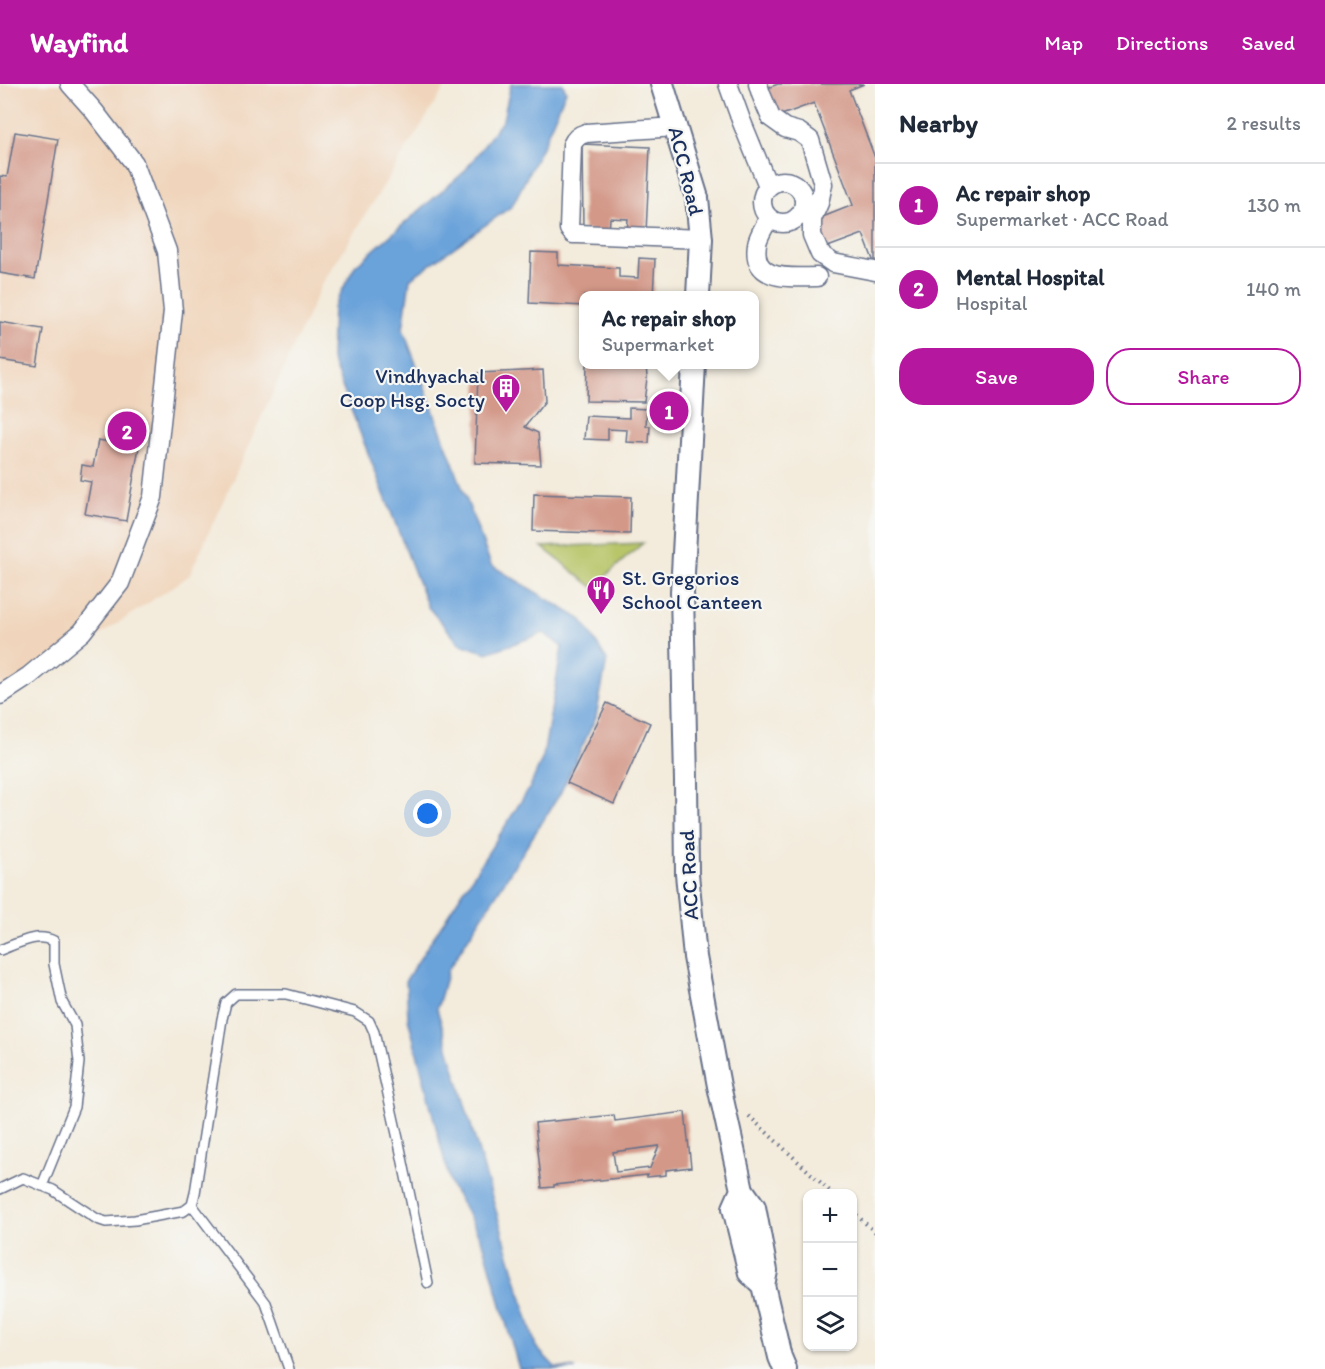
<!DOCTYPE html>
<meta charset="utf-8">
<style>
:root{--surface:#fff;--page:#f6f6f7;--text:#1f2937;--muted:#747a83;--line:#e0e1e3;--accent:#b5179e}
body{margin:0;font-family:Itim,sans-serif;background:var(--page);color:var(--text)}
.controls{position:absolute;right:18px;bottom:18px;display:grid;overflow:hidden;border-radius:12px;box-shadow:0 2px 4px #0004}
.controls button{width:54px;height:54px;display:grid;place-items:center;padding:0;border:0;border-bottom:2px solid var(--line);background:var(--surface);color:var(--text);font:30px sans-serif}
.you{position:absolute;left:428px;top:730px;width:21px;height:21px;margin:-15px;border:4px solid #fff;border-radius:50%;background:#1a73e8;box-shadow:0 0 0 9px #1a73e833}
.badge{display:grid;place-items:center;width:39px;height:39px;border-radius:50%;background:var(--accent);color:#fff;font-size:20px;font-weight:700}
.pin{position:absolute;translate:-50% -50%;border:3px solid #fff;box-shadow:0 2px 6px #0006}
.popup{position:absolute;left:579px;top:207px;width:180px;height:78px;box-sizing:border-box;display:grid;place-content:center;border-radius:12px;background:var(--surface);filter:drop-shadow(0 2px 4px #0005);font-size:20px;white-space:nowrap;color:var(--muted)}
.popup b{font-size:22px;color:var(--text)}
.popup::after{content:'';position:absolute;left:50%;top:100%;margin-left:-12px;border:12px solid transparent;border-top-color:var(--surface)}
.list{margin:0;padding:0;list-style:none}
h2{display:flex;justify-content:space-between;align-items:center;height:78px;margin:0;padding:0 24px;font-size:26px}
h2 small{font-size:20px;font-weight:400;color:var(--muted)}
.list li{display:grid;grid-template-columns:39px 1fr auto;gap:18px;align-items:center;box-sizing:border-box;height:84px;padding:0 24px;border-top:2px solid var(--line)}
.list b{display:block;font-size:22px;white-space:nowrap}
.list p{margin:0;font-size:20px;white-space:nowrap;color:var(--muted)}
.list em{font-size:20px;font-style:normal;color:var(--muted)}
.actions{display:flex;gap:12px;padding:18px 24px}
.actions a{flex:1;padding:14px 0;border:2px solid var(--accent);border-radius:24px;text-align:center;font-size:21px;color:var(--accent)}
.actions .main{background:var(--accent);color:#fff}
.icon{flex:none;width:33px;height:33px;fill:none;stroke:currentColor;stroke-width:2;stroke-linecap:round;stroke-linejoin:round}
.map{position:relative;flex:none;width:875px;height:1285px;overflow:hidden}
header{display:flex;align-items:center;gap:36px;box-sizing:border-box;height:84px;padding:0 30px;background:var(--accent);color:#fff}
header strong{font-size:28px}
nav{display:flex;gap:33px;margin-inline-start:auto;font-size:21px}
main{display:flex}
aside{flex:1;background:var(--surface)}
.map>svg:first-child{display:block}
</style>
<header>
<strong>Wayfind</strong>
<nav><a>Map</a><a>Directions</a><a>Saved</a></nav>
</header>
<main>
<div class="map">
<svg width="875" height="1285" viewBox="0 0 875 1285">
<rect width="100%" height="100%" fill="#f6f6f2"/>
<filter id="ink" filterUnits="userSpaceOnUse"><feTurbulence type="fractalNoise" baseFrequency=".0167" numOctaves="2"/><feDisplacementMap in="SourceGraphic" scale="12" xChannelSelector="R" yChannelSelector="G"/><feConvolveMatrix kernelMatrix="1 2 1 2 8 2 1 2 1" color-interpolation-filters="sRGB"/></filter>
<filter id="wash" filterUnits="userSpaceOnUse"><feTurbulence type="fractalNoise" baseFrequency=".008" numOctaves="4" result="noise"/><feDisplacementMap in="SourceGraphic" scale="24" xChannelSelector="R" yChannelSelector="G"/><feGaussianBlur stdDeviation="1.35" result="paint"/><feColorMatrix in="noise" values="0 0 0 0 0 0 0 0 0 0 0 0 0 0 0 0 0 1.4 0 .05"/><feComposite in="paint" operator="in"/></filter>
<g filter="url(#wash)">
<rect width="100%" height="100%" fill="#f3ebdb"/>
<path fill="#f0d5bc" d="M0,0H447L321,202L189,492L0,617Z"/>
<path fill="#b8c567" stroke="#6a7a62" stroke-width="1.5" d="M643,459L593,503L542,463Z"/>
<path fill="#6ba3da" stroke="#43699c" stroke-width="1.5" d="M511,0H563L566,7L542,63L512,122L410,195L403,245L491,481L582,536L607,576L596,633L560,710L448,886L437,925L536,1263L555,1283L576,1285H519L485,1164L468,1130L451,1102L408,934L406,896L529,705L543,673L562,563L544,549L487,569L460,560L428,523L331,274L333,224L355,182L464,88L503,36Z"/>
<g id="blocks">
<path fill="#d39888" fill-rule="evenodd" d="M778,0H864L849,6L875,74V181L863,150L825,164L815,136L853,121L814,19L776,33L765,5Z
M15,48L58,55L35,195L0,189V92L7,93Z
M582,60L650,63L646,149L627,148L628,135L610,134L609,149L583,146Z
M531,168L558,169V181L619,184V193L638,194L639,174L655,175L653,212H584V222L529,219Z
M0,238L43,245L37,282L0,276Z
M587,280H646L647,294L644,318L586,317Z
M543,286L545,317L525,343L538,349L541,381L475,379L478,289Z
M629,324L647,325L646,342H650L649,359L626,358L627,346L608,345V356L584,355L586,332L629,334Z
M98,356L139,363L126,437L85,430L91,398L80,396L82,381L93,383Z
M534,410L631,413L630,450L533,447Z
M607,619L650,639L614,720L567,699Z
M685,1028L691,1083L666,1086V1091L647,1093V1091L554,1101V1103L542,1104L535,1039L614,1031L615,1037ZM659,1062L650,1084L616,1088L613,1068Z"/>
</g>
</g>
<g filter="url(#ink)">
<use href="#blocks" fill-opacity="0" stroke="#67718a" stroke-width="1.5"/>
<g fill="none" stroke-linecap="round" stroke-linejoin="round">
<g stroke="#67718a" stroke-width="12">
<path id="service" d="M0,866C17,860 36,848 54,857V880L62,918L75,941L79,978L74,1023L42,1102
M0,1105L23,1094L53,1106L97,1135L106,1138L135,1136L184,1127L192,1121L195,1109L222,935L226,919L236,910H286L355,928L369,937L374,948L399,1059L428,1199
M192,1121L266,1219L289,1285"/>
</g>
<g stroke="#67718a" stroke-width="21">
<path id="minor" d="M728,0L741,36L768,102
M758,0L761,10L771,34L785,44L799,48L810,56L823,100L819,119L812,135V151L820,170L833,179L875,187
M676,43L586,49C579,51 575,54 572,61L569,145L573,150H578L701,155
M762 118a21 21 0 1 1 42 0a21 21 0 1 1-42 0Z
M769,134C765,142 758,152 757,160C751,199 792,193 817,193
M0,611L29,592L82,548L120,499L153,413L173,227L167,167L134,79L94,27L70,0"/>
</g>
<g stroke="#67718a" stroke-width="26">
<path id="tertiary" d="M662,0L697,114L701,155L698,212
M694,280L682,508L686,697L687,790L695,873L719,1002L742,1106L734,1124L750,1189L763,1201L780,1273L785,1285
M742,1106L754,1123L766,1187L763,1201"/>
</g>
<path stroke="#67718a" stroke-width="4" stroke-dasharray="1.5 4.5" stroke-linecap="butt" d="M749,1032L833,1110
M852,1127L875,1148"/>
<use href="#service" stroke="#fff" stroke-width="9"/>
<use href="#minor" stroke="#fff" stroke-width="18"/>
<use href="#tertiary" stroke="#fff" stroke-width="22"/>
</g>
</g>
<defs>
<g id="building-pin" transform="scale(1.5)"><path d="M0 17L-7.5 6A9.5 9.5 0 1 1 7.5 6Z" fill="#b5179e" stroke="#f6f6f2"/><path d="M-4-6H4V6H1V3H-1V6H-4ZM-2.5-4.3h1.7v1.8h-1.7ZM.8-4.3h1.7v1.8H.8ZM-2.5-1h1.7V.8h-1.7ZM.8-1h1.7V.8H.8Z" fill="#fff"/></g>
<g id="restaurant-pin" transform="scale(1.5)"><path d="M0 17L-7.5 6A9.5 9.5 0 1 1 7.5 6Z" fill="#b5179e" stroke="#f6f6f2"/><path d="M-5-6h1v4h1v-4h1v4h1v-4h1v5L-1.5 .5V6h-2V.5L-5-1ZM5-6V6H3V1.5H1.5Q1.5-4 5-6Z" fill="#fff"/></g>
</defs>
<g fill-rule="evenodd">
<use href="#building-pin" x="506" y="304"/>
<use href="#restaurant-pin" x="601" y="506"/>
</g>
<g text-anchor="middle" stroke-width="4.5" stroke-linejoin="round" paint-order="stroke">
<g font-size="21" fill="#1b2f5e" stroke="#f6f6f2">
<text transform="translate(686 87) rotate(76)" y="7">ACC Road</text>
<text transform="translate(689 791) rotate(-93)" y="7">ACC Road</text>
</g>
<g font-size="21" fill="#1b2f5e" stroke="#f6f6f2" text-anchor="end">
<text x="485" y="299">Vindhyachal<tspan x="485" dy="24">Coop Hsg. Socty</tspan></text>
<text x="622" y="501" text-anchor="start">St. Gregorios<tspan x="622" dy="24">School Canteen</tspan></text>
</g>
</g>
</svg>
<div class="controls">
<button>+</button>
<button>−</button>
<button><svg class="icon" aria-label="layers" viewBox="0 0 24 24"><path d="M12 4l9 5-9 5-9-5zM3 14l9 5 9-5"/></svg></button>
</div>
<div class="you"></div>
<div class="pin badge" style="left:669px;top:327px">1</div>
<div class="popup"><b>Ac repair shop</b>Supermarket</div>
<div class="pin badge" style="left:127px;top:347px">2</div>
</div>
<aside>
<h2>Nearby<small>2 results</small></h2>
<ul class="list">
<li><span class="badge">1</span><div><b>Ac repair shop</b><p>Supermarket · ACC Road</p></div><em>130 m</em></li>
<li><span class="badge">2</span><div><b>Mental Hospital</b><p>Hospital</p></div><em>140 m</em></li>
</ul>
<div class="actions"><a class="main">Save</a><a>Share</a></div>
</aside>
</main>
